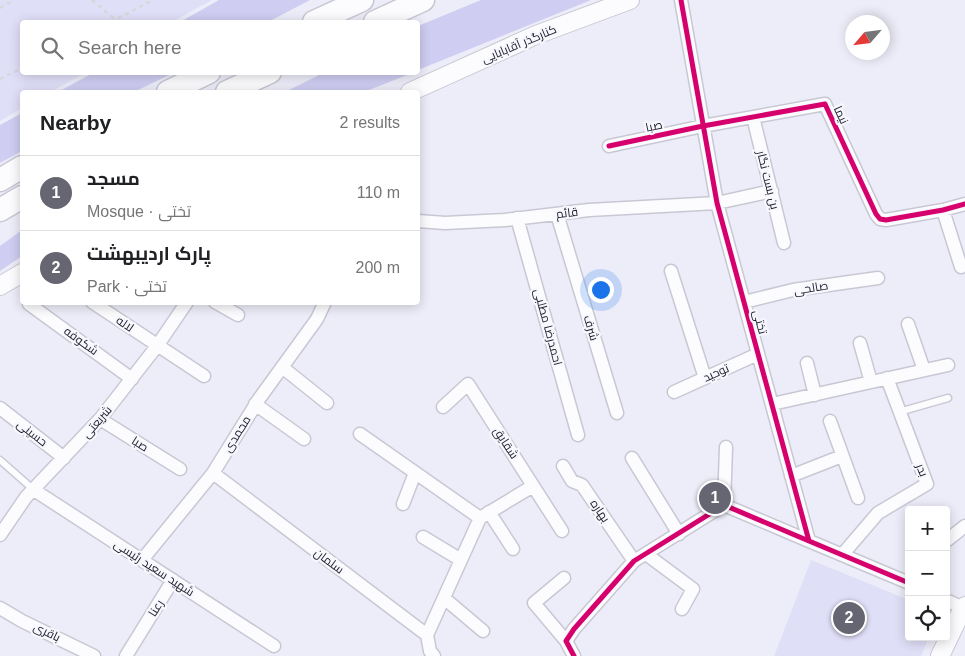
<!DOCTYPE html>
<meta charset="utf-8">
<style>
:root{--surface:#fff;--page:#f6f6f6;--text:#202124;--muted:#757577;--line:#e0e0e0;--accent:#666572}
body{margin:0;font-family:Arial,Cairo,sans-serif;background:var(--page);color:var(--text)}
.controls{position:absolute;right:15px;bottom:15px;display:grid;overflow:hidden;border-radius:5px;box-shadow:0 2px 12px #0003}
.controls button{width:45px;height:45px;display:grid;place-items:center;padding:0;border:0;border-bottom:1px solid var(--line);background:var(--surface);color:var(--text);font:25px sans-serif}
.compass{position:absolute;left:845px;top:15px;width:45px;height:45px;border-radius:50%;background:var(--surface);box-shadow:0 2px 12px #0003;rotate:242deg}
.you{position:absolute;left:600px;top:289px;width:18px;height:18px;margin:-12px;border:4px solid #fff;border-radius:50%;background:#1a73e8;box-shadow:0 0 0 8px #1a73e833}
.badge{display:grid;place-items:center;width:32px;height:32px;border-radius:50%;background:var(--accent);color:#fff;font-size:16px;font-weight:700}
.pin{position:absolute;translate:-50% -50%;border:2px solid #fff;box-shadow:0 1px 5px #0006}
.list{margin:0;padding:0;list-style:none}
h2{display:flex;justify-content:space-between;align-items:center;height:65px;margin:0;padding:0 20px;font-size:21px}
h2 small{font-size:16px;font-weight:400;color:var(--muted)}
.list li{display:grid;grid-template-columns:32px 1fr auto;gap:15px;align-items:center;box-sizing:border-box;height:75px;padding:0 20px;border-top:1px solid var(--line)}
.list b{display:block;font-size:19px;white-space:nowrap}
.list p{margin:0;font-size:16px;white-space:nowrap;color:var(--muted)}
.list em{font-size:16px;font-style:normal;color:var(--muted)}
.icon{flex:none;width:28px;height:28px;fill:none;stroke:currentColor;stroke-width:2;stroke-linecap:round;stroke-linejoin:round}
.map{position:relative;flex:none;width:965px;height:656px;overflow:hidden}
.search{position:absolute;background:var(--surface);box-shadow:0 2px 12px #0003;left:20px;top:20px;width:400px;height:55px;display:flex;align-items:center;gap:12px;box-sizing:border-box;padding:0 18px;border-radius:5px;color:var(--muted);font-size:19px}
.panel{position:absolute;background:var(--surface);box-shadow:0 2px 12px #0003;left:20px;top:90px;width:400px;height:215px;border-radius:5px}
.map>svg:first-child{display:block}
</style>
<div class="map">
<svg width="965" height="656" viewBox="0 0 965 656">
<rect width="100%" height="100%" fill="#ededf9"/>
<path fill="#e0dff8" d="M0,0H212L172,22H22V72L85,73L50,92H22V108L0,121Z
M811,560L909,600V637H929L921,656H774Z"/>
<path fill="#cfcdf1" d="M219,0H310L268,22H180Z
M481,0H591L418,70V26Z
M325,72H412V73L364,92H285Z
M93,73V72L173,73L134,92H58Z
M22,113V151L0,163V125Z
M22,230V256L0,271V246Z"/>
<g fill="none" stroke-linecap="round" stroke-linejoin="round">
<g stroke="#c8c8d4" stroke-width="9">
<path id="lane" d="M899,412L948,398
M0,460L34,490"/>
</g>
<g stroke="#c8c8d4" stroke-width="15">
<path id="street" d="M681,0L717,203L809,541L909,583
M753,117L784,243
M609,146L703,126L825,104L876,214L880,219L886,220L943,210L965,204
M943,210L961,267
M557,214L617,413
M517,218L578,435
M418,221L445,223L505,220L589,210L717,203L772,191
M671,271L705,378
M92,302L204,376
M215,302L238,315
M744,302L793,290L878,278
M29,304L132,379
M908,324L924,370
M860,343L871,382
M807,363L815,395
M282,367L327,403
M674,392L758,354
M255,404L304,439
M772,404L948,365
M443,407L468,384L562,531
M0,408L64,458
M100,419L180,469
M830,421L858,498
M360,434L480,518
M632,458L679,534
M563,466L572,481L582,485L634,561
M213,473L427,635L430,651L434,656
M791,476L842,456
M34,490L274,646
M403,504L415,473
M724,505L726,447
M489,512L513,549
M0,535L26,497L100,419L157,346L187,302
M423,537L461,560
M946,541L965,526
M646,554L693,589L682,609
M842,555L878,513L927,484L887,378
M142,560L213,473L259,399L317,319L325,302
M564,578L534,603L566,641
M444,598L483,631
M946,600L963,608
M0,608L22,621L94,656
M427,635L480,518L533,486
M126,656L173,580
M574,656L566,641L574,629L634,561L724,505L809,541"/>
</g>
<g stroke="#c8c8d4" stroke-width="20">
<path id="secondary" d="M410,92L536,35L630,0
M0,286L22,273
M940,656L963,608L965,606"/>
</g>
<g stroke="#c8c8d4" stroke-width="25">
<path id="highway" d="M314,22L362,0
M375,22L423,0
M168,92L209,72
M227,92L270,72
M0,180L22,167
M0,210L22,197"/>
</g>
<path stroke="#d8d8db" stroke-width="2.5" stroke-dasharray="4 4" stroke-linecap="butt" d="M92,0L116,20
M0,8L14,0
M111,22L153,0
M0,79L22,68"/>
<use href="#lane" stroke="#fcfcfe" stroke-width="6"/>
<use href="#street" stroke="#fcfcfe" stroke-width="12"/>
<use href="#secondary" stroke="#fcfcfe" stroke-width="18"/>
<use href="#highway" stroke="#fcfcfe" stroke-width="22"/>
<g stroke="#f7f7fe" stroke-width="8">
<path id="cycleway" d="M681,0L717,203L809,541L909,583
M609,146L703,126L825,104L876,214L880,219L886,220L943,210L965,204
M574,656L566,641L574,629L634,561L724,505L809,541"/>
</g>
<use href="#cycleway" stroke="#d6006c" stroke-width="5"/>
</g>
<g text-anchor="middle" stroke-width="4.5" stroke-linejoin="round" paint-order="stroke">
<g font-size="12" fill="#1d1c29" stroke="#f7f7fe">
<text transform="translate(519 44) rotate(-23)" y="4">کنارگذر آقابابایی</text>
<text transform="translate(841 115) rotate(65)" y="4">نیما</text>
<text transform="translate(654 126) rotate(-12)" y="4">صبا</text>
<text transform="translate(768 180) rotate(76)" y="4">بن بست نگار</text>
<text transform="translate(567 213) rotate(-7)" y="4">قائم</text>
<text transform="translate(811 288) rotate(-9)" y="4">صالحی</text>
<text transform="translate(760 322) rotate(75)" y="4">تختی</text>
<text transform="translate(125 324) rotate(34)" y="4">لاله</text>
<text transform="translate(548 327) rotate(75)" y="4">احمدرضا مطلبی</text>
<text transform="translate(591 328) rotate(73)" y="4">شرف</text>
<text transform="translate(81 341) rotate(36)" y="4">شکوفه</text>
<text transform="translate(716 373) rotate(-24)" y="4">توحید</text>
<text transform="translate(97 422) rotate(-49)" y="4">شریعتی</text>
<text transform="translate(32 433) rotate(38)" y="4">حسینی</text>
<text transform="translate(237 434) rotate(-58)" y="4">محمدی</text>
<text transform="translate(506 443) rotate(57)" y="4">شقایق</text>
<text transform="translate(140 444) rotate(32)" y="4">صبا</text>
<text transform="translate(922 470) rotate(69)" y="4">بدر</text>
<text transform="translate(600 511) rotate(56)" y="4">بهاره</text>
<text transform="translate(329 561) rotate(37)" y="4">سلمان</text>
<text transform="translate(154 568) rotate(33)" y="4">شهید سعید رئیسی</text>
<text transform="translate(156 608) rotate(-58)" y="4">رعنا</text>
<text transform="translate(47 632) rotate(26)" y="4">باقری</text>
</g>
</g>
</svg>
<div class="controls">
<button>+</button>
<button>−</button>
<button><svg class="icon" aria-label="locate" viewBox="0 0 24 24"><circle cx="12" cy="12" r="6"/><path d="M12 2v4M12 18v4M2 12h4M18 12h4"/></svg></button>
</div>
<svg class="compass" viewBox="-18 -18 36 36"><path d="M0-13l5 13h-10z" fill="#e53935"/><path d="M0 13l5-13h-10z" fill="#757577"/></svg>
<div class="you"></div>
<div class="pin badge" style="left:715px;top:498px">1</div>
<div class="pin badge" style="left:849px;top:618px">2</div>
<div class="search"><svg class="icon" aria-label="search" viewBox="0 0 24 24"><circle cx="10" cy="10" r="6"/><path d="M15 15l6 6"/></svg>Search here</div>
<section class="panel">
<h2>Nearby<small>2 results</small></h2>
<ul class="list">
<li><span class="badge">1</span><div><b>مسجد</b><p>Mosque · تختی</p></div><em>110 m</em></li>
<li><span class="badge">2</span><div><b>پارک اردیبهشت</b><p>Park · تختی</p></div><em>200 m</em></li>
</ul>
</section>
</div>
